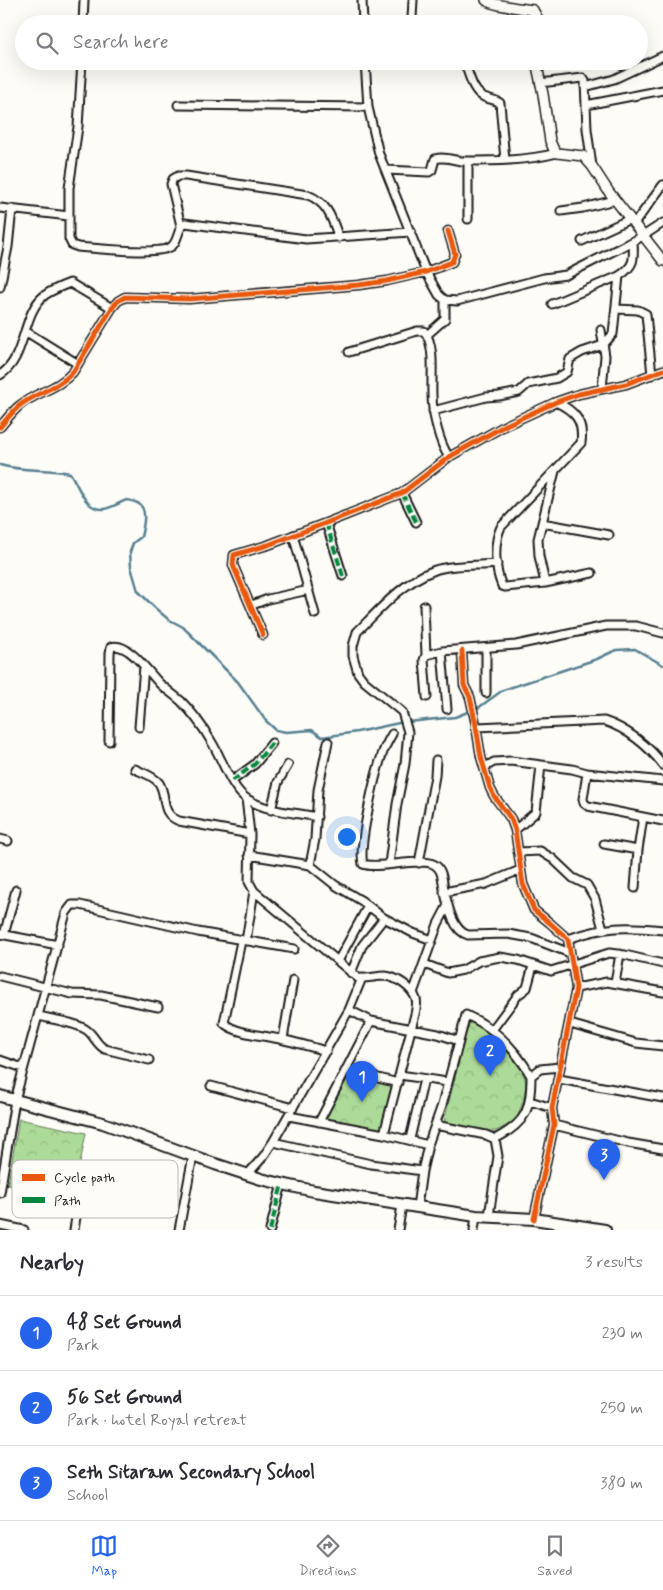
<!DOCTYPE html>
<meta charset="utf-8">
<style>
:root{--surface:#fff;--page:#f7f7f7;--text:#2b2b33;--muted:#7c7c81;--line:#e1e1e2;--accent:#2563eb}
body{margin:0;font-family:Mynerve,sans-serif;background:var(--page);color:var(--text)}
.you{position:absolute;left:346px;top:836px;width:18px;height:18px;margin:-12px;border:4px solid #fff;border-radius:50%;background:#1a73e8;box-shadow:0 0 0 8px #1a73e833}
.badge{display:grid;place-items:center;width:32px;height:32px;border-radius:50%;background:var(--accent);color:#fff;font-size:16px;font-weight:700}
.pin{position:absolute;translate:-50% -41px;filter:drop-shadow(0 1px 2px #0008)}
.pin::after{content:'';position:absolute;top:26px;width:18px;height:15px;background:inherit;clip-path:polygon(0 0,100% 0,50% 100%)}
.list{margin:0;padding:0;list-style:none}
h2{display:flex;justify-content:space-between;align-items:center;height:65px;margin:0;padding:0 20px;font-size:21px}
h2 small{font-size:16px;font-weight:400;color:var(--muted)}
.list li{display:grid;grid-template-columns:32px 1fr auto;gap:15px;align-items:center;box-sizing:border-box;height:75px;padding:0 20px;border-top:1px solid var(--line)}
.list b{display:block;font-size:19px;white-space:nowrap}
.list p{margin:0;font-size:16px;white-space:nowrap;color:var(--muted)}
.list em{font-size:16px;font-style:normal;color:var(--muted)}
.icon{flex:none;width:28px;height:28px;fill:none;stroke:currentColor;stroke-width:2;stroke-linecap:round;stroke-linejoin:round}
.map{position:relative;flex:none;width:663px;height:1230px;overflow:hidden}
.search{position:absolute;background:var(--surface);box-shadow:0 5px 20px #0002;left:15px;right:15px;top:15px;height:55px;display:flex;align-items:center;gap:12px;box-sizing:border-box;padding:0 18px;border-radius:28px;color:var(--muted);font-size:19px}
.sheet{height:290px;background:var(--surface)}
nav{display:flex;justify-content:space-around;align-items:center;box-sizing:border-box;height:70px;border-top:1px solid var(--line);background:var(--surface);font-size:14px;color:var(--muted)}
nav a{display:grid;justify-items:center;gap:2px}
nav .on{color:var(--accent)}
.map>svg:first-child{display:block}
</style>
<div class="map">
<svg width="663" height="1230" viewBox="0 0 663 1230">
<defs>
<pattern id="park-crowns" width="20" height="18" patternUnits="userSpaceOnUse" patternTransform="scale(1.25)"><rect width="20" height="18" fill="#acda98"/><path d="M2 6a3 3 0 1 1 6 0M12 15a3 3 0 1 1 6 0" fill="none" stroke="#93ba82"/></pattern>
</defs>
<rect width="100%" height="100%" fill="#fdfcf7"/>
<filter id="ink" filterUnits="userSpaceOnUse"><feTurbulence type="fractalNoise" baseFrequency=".02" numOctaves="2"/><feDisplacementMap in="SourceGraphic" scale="10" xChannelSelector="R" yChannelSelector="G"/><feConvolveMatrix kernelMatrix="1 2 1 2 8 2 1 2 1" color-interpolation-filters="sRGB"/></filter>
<g filter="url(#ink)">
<path fill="url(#park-crowns)" stroke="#647b5a" d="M469,1021L485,1026L523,1070L526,1083L524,1099L516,1121L496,1131H483L444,1122Z
M349,1076L393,1086L382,1130L326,1118Z
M19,1119L86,1133L73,1198L8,1184Z"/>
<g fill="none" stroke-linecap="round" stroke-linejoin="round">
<path stroke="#568090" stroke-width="2.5" d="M0,465C23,472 47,468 70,473C79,486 85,511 104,509C112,508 120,502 127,500C131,501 137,502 139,504C148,510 143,528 141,537L133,543L130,552L131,567L138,591L155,608L168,619L183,627L238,682L266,721L276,730L286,732L312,730L322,737L357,732L399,723L455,717L478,708L503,690L597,659L616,650L635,649L663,665"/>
<g stroke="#1c1c1c" stroke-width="11">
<path id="minor" d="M362,0L363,24
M412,18L413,0
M83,24L84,0
M82,61L78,127L69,188V239L72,245L78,247C95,248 161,256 172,246C179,240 177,228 185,223L306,239L411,232
M365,61L368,107L379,154L426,272L439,295L445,300L457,301L544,278L566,275L643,236L663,223
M464,61C469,73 472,92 484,97C490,100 495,99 500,103L505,160
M540,83L583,78L585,81L587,129L592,166
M585,87L614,79L663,56
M178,105L368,107
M586,105L663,90
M468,161V219
M386,170L429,172L432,170L435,159C444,156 453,160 462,161C494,161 526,161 557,153
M0,208L69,216
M561,211L583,208L615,200
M634,224L663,185
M181,226L171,184L173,179L178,176H186L308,195C328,203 332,219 339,238
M582,241L630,219
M0,287L8,247L12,209
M552,304L619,276
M616,309L638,310L646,314L652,375
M601,330L605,356L602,389
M25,331L78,364
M427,335L445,319V300
M349,352L417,331H424C436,345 431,377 432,395C432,412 439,443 449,457
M0,375C27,359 21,313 45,295C52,290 62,286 70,283L112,308
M556,402C575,411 584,421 581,443L501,527C493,543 495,570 502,586L505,587L545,583L592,573
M433,411L486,397L499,396L519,392L528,384L557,378L567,372L570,359L582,352L603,345L613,334L619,276C635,266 634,259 633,241
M0,427C6,420 12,412 19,406C36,392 58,389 73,372L112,308L118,301L125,297L189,299L359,285L387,281L426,272L452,262L455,254L448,231
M402,493L416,522
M326,523L343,576
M542,523L609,535
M293,535L315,614
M545,583L539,556L538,539L555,471
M252,605L268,599L309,590
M424,606L426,655L424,660L427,697
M263,635L233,565L234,555L268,545L326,523L402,493L449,457L506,425L556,402L579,394L626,384L663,370
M486,649V693
M442,651L447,709
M462,651L464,685L470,697L475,720L481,757L490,788L494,796L511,819L515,830L523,884L534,910L550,923L568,939L576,988L552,1108L554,1125L534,1219
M426,655L442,651L516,645L606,626H636L663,633
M139,727L144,666
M477,727L604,721C626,728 649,746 663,765
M392,734C388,741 384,748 382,755C375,775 358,846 363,864C379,870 422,856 435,865C444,871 442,884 445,893C448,906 453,931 468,935L508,934L531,938L570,953
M109,741L110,653L111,647C128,641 149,673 160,684C167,690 174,695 181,701C192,712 203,727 211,741C221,756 231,789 247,799C267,812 294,812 317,817
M485,767L494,762L511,761L572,769L587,773L663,781
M135,769C143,773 154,776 159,783C168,797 159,813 179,821L250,834
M587,773L583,799L584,803L588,806L663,821
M232,781L255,764L272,743
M246,798L250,834L249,882L254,891L358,978C367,979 376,976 385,976C396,977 412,987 416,999C417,1003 416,1010 415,1014L384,1134
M271,810L278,782L288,765
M515,830L536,812L541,765
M0,839L8,841
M604,844L638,850
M518,852L540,851L553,859L573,878L587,885L595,899L603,929
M249,855L310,865L335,885L362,901L384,918L413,933L432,940
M419,863L435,776L436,760
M389,864L397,804L405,764L408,732L402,712L364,681L358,673L353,656V646L357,632C380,609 404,581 435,570C451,564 479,566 497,564
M310,865L315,839L318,790L328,742
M635,888L638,850L643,817
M444,892L486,884L520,870
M0,934L58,945
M4,935L16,890
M568,939C605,926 625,926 663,930
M241,941L224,1023C235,1034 269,1036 284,1040C298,1043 312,1047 326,1051
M246,941L254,891
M338,961L368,906
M424,964L448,973L463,970L479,961L500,957L518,960L551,971L609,953L625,955L663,964
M351,973L362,946L384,918
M0,976L72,994L101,995L158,1007
M615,983L620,954
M576,988L607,982L663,992
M413,993L438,924L448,905
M349,1010L362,978
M38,1016C51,1019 79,1023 88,1031C95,1037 97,1045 105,1049L149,1060
M570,1024L636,1043L663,1046
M492,1030L518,995L527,988L533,966
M283,1039L293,980
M0,1060L23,1068
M347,1070L398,1083
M400,1075L447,1082
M531,1076L540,1069L560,1067
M559,1079L663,1098
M211,1086L293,1108
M530,1101L552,1108
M289,1116L384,1134L428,1145
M319,1122L371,1021
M435,1125L486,1135L495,1139L498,1156L489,1216
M554,1125L628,1143L663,1149
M410,1139L424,1079
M273,1142L371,1164L422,1171
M247,1175L263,1157L273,1142L349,1010L371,1021L438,1034L459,1041
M0,1193L15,1100L66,913L72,905H80L198,932L294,949
M417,1207L422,1171L428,1145L442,1105L466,1015C494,1027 516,1050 531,1076C531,1110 526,1123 495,1139
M0,1225L24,1230
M74,1230L78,1204
M179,1230L193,1156
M270,1230L282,1184
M398,1230L402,1205
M474,1230L476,1216"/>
</g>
<g stroke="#1c1c1c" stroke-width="12">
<path id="tertiary" d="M486,0C493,6 522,8 533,10L538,19V24
M536,61L543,94L550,141L554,150L557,153L583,156L592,166L609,192L663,261"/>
</g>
<g stroke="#1c1c1c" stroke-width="14">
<path id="secondary" d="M0,1096L103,1123L215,1164L261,1179L282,1184L314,1191L476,1216L534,1219L605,1230"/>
</g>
<use href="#minor" stroke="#fdfcf7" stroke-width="7"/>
<use href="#tertiary" stroke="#fdfcf7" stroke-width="9"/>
<use href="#secondary" stroke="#fdfcf7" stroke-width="10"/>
<path stroke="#00873e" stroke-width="4" stroke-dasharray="8 4" stroke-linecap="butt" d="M402,493L416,522
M326,523L343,576
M232,781L255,764L272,743
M270,1230L282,1184"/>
<g stroke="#fdfcf7" stroke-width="8">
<path id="cycleway" d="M0,427C6,420 12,412 19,406C36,392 58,389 73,372L112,308L118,301L125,297L189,299L359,285L387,281L426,272L452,262L455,254L448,231
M263,635L233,565L234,555L268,545L326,523L402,493L449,457L506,425L556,402L579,394L626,384L663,370
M462,651L464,685L470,697L475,720L481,757L490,788L494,796L511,819L515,830L523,884L534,910L550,923L568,939L576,988L552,1108L554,1125L534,1219"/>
</g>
<use href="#cycleway" stroke="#e8590c" stroke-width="5"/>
</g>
</g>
<rect x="12" y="1160" width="166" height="58" rx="8" fill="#fdfcf7" stroke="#bab9b5" stroke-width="1"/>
<rect x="22" y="1174" width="23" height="7" fill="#e8590c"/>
<rect x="22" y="1197" width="23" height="6" fill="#00873e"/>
<g font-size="14" fill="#1c1c1c">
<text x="54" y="1182">Cycle path</text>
<text x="54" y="1205">Path</text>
</g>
</svg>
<div class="you"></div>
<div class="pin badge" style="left:362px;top:1102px">1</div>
<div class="pin badge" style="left:490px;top:1076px">2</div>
<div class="pin badge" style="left:604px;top:1180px">3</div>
<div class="search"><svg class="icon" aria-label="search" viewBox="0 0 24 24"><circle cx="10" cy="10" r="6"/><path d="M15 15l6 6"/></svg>Search here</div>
</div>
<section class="sheet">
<h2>Nearby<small>3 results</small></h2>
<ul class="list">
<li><span class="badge">1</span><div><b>48 Set Ground</b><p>Park</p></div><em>230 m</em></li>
<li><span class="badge">2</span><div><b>56 Set Ground</b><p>Park · hotel Royal retreat</p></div><em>250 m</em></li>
<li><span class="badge">3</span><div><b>Seth Sitaram Secondary School</b><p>School</p></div><em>380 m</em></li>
</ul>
</section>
<nav>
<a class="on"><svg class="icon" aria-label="map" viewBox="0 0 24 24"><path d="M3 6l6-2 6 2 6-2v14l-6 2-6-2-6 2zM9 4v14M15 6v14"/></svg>Map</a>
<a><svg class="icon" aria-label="directions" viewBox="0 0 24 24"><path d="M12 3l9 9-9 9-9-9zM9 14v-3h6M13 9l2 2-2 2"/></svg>Directions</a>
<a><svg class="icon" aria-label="saved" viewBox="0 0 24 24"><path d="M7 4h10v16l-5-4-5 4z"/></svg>Saved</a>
</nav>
